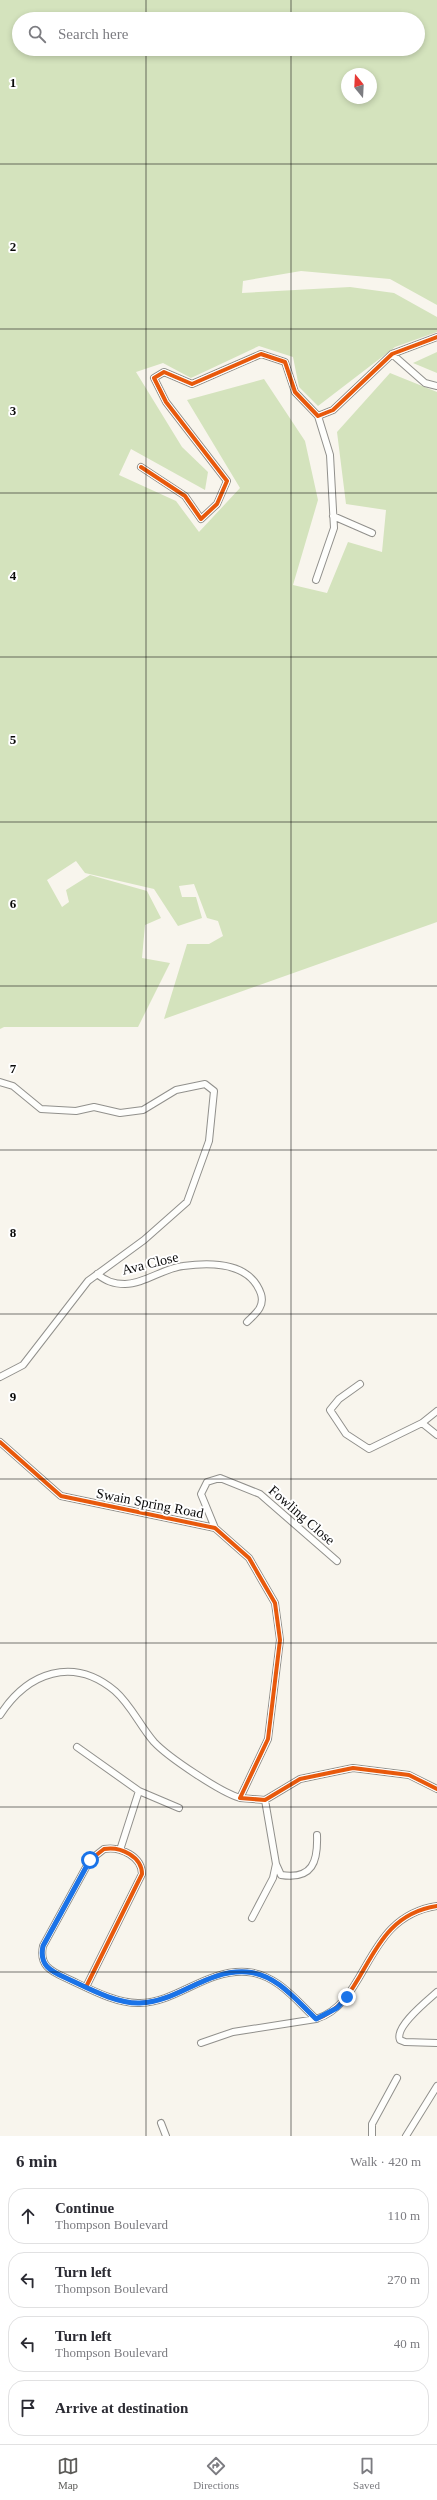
<!DOCTYPE html>
<meta charset="utf-8">
<style>
:root{--surface:#fff;--page:#f2f2f3;--text:#2b2b33;--muted:#7c7c81;--line:#e1e1e2;--accent:#5d5c59}
body{margin:0;font-family:"Times New Roman",serif;background:var(--page);color:var(--text)}
.compass{position:absolute;left:341px;top:68px;width:36px;height:36px;border-radius:50%;background:var(--surface);box-shadow:0 2px 6px #0003;rotate:342deg}
.stop{position:absolute;width:12px;height:12px;margin:-9px;border:3px solid #1a73e8;border-radius:50%;background:#fff}
.stop.end{background:#1a73e8;border-color:#fff;box-shadow:0 1px 4px #0008}
.list{margin:0;padding:0;list-style:none}
h2{display:flex;justify-content:space-between;align-items:center;height:52px;margin:0;padding:0 16px;font-size:17px}
h2 small{font-size:13px;font-weight:400;color:var(--muted)}
.list li{display:grid;grid-template-columns:26px 1fr auto;gap:12px;align-items:center;box-sizing:border-box;height:56px;margin:0 8px 8px;padding:0 8px;border:1px solid var(--line);border-radius:16px}
.list b{display:block;font-size:15px;white-space:nowrap}
.list p{margin:0;font-size:13px;white-space:nowrap;color:var(--muted)}
.list em{font-size:13px;font-style:normal;color:var(--muted)}
.icon{flex:none;width:22px;height:22px;fill:none;stroke:currentColor;stroke-width:2;stroke-linecap:round;stroke-linejoin:round}
.map{position:relative;flex:none;width:437px;height:2136px;overflow:hidden}
.search{position:absolute;background:var(--surface);box-shadow:0 2px 6px #0003;left:12px;right:12px;top:12px;height:44px;display:flex;align-items:center;gap:10px;box-sizing:border-box;padding:0 14px;border-radius:22px;color:var(--muted);font-size:15px}
.sheet{height:308px;background:var(--surface)}
nav{display:flex;justify-content:space-around;align-items:center;box-sizing:border-box;height:56px;border-top:1px solid var(--line);background:var(--surface);font-size:11px;color:var(--muted)}
nav a{display:grid;justify-items:center;gap:2px}
nav .on{color:var(--accent)}
.map>svg:first-child{display:block}
</style>
<div class="map">
<svg width="437" height="2136" viewBox="0 0 437 2136">
<rect width="100%" height="100%" fill="#f8f5ed"/>
<path fill="#d4e3bd" fill-rule="evenodd" d="M0,0H437V305L390,279L301,271L243,281L242,293L350,287L394,293L437,317V332L395,347L318,406L299,387L293,357L259,346L191,378L163,363L136,372L182,447L208,472L205,490L131,449L119,475L176,501L199,532L240,488L187,400L264,379L305,441L318,500L293,585L327,593L348,542L382,552L386,510L346,504L337,432L390,373L437,392V922L164,1019L187,944H209L223,936L218,921L207,918L194,884L179,886L182,897H196L202,918L178,926L154,889L85,873L76,861L47,880L62,907L69,902L66,890L90,875L147,891L161,918L145,925L142,958L170,963L138,1027H4L0,1029ZM19,19H418V49H19ZM347,74H371V98H347Z
M437,352V373L413,363Z"/>
<g fill="none" stroke-linecap="round" stroke-linejoin="round">
<g stroke="#91908c" stroke-width="8">
<path id="minor" d="M392,354L425,383L437,386
M141,467L185,496L201,519L217,504L227,481L166,402L154,378L164,372L192,384L261,354L285,362L295,392L318,416L333,410L392,354L437,337
M333,516L372,533
M316,580L334,528L330,455L318,416
M0,1082L13,1086L41,1109L76,1111L94,1107L120,1113L143,1110L176,1090L205,1084L214,1091L209,1141L187,1202L144,1240L88,1281L23,1365L0,1377
M97,1274C106,1281 113,1284 125,1284C144,1284 164,1268 183,1266C212,1262 250,1262 261,1294C265,1307 255,1314 247,1322
M360,1384L339,1399L330,1410L346,1434L369,1449L422,1423L437,1411
M422,1423L437,1435
M0,1442L61,1496L215,1528L249,1558L275,1603L280,1640L268,1739L240,1798L265,1800L300,1779L353,1768L409,1775L437,1789
M215,1528L201,1494L207,1482L220,1478L260,1494L337,1561
M0,1715C28,1672 73,1656 115,1691C131,1705 140,1726 154,1742C168,1757 220,1792 240,1798
M77,1747L139,1791L179,1808
M120,1850L139,1791
M276,1864L281,1875C313,1880 318,1861 317,1835
M252,1918L273,1878L276,1864L265,1800
M86,1987L142,1874C142,1857 121,1846 104,1849L90,1860L43,1946C39,1965 50,1971 66,1978C88,1988 116,2004 140,2003C178,2002 206,1969 247,1972C276,1974 296,2000 316,2019C370,2002 363,1917 437,1906
M437,1992C427,2001 394,2027 400,2040L405,2042L437,2043
M201,2043L233,2032L316,2019
M161,2123L166,2136
M372,2136V2124L397,2078
M406,2136L437,2086"/>
</g>
<use href="#minor" stroke="#fefefc" stroke-width="6"/>
<g stroke="#fff" stroke-width="6">
<path id="cycleway" d="M141,467L185,496L201,519L217,504L227,481L166,402L154,378L164,372L192,384L261,354L285,362L295,392L318,416L333,410L392,354L437,337
M0,1442L61,1496L215,1528L249,1558L275,1603L280,1640L268,1739L240,1798L265,1800L300,1779L353,1768L409,1775L437,1789
M86,1987L142,1874C142,1857 121,1846 104,1849L90,1860L43,1946C39,1965 50,1971 66,1978C88,1988 116,2004 140,2003C178,2002 206,1969 247,1972C276,1974 296,2000 316,2019C370,2002 363,1917 437,1906"/>
</g>
<use href="#cycleway" stroke="#e8590c" stroke-width="4"/>
</g>
<g fill="none" stroke-linecap="round" stroke-linejoin="round">
<path stroke="#1a73e8" stroke-width="5" d="M90,1860L43,1946C39,1965 50,1971 66,1978C88,1988 116,2004 140,2003C178,2002 206,1969 247,1972C276,1974 296,2000 316,2019L337,2008L347,1997"/>
</g>
<path fill="none" stroke="#0a0a0a" stroke-width="1" stroke-opacity="0.55" d="M146,0V19M291,0V19M146,49V2136M291,49V2136M0,164H437M0,329H437M0,493H437M0,657H437M0,822H437M0,986H437M0,1150H437M0,1314H437M0,1479H437M0,1643H437M0,1807H437M0,1972H437"/>
<g text-anchor="middle" stroke-width="4" stroke-linejoin="round" paint-order="stroke">
<g font-size="14" fill="#0a0a0a" stroke="#fff">
<text transform="translate(150 1263) rotate(-14)" y="5">Ava Close</text>
<text transform="translate(150 1503) rotate(11)" y="5">Swain Spring Road</text>
<text transform="translate(302 1515) rotate(41)" y="5">Fowling Close</text>
</g>
</g>
<g font-size="13" text-anchor="middle" font-weight="bold" fill="#0a0a0a" stroke="#fff" stroke-width="4" stroke-linejoin="round" paint-order="stroke">
<text x="13" y="87">1</text>
<text x="13" y="251">2</text>
<text x="13" y="415">3</text>
<text x="13" y="580">4</text>
<text x="13" y="744">5</text>
<text x="13" y="908">6</text>
<text x="13" y="1073">7</text>
<text x="13" y="1237">8</text>
<text x="13" y="1401">9</text>
</g>
</svg>
<svg class="compass" viewBox="-18 -18 36 36"><path d="M0-13l5 13h-10z" fill="#e53935"/><path d="M0 13l5-13h-10z" fill="#7c7c81"/></svg>
<div class="stop" style="left:90px;top:1860px"></div>
<div class="stop end" style="left:347px;top:1997px"></div>
<div class="search"><svg class="icon" aria-label="search" viewBox="0 0 24 24"><circle cx="10" cy="10" r="6"/><path d="M15 15l6 6"/></svg>Search here</div>
</div>
<section class="sheet">
<h2>6 min<small>Walk · 420 m</small></h2>
<ul class="list">
<li><svg class="icon" aria-label="ahead" viewBox="0 0 24 24"><path d="M12 20V5M6 11l6-6 6 6"/></svg><div><b>Continue</b><p>Thompson Boulevard</p></div><em>110 m</em></li>
<li><svg class="icon" aria-label="left" viewBox="0 0 24 24"><path d="M17 20v-9H6M10 6l-5 5 5 5"/></svg><div><b>Turn left</b><p>Thompson Boulevard</p></div><em>270 m</em></li>
<li><svg class="icon" aria-label="left" viewBox="0 0 24 24"><path d="M17 20v-9H6M10 6l-5 5 5 5"/></svg><div><b>Turn left</b><p>Thompson Boulevard</p></div><em>40 m</em></li>
<li><svg class="icon" aria-label="arrive" viewBox="0 0 24 24"><path d="M6 21V4h12l-3 4 3 4H6"/></svg><div><b>Arrive at destination</b></div></li>
</ul>
</section>
<nav>
<a class="on"><svg class="icon" aria-label="map" viewBox="0 0 24 24"><path d="M3 6l6-2 6 2 6-2v14l-6 2-6-2-6 2zM9 4v14M15 6v14"/></svg>Map</a>
<a><svg class="icon" aria-label="directions" viewBox="0 0 24 24"><path d="M12 3l9 9-9 9-9-9zM9 14v-3h6M13 9l2 2-2 2"/></svg>Directions</a>
<a><svg class="icon" aria-label="saved" viewBox="0 0 24 24"><path d="M7 4h10v16l-5-4-5 4z"/></svg>Saved</a>
</nav>
